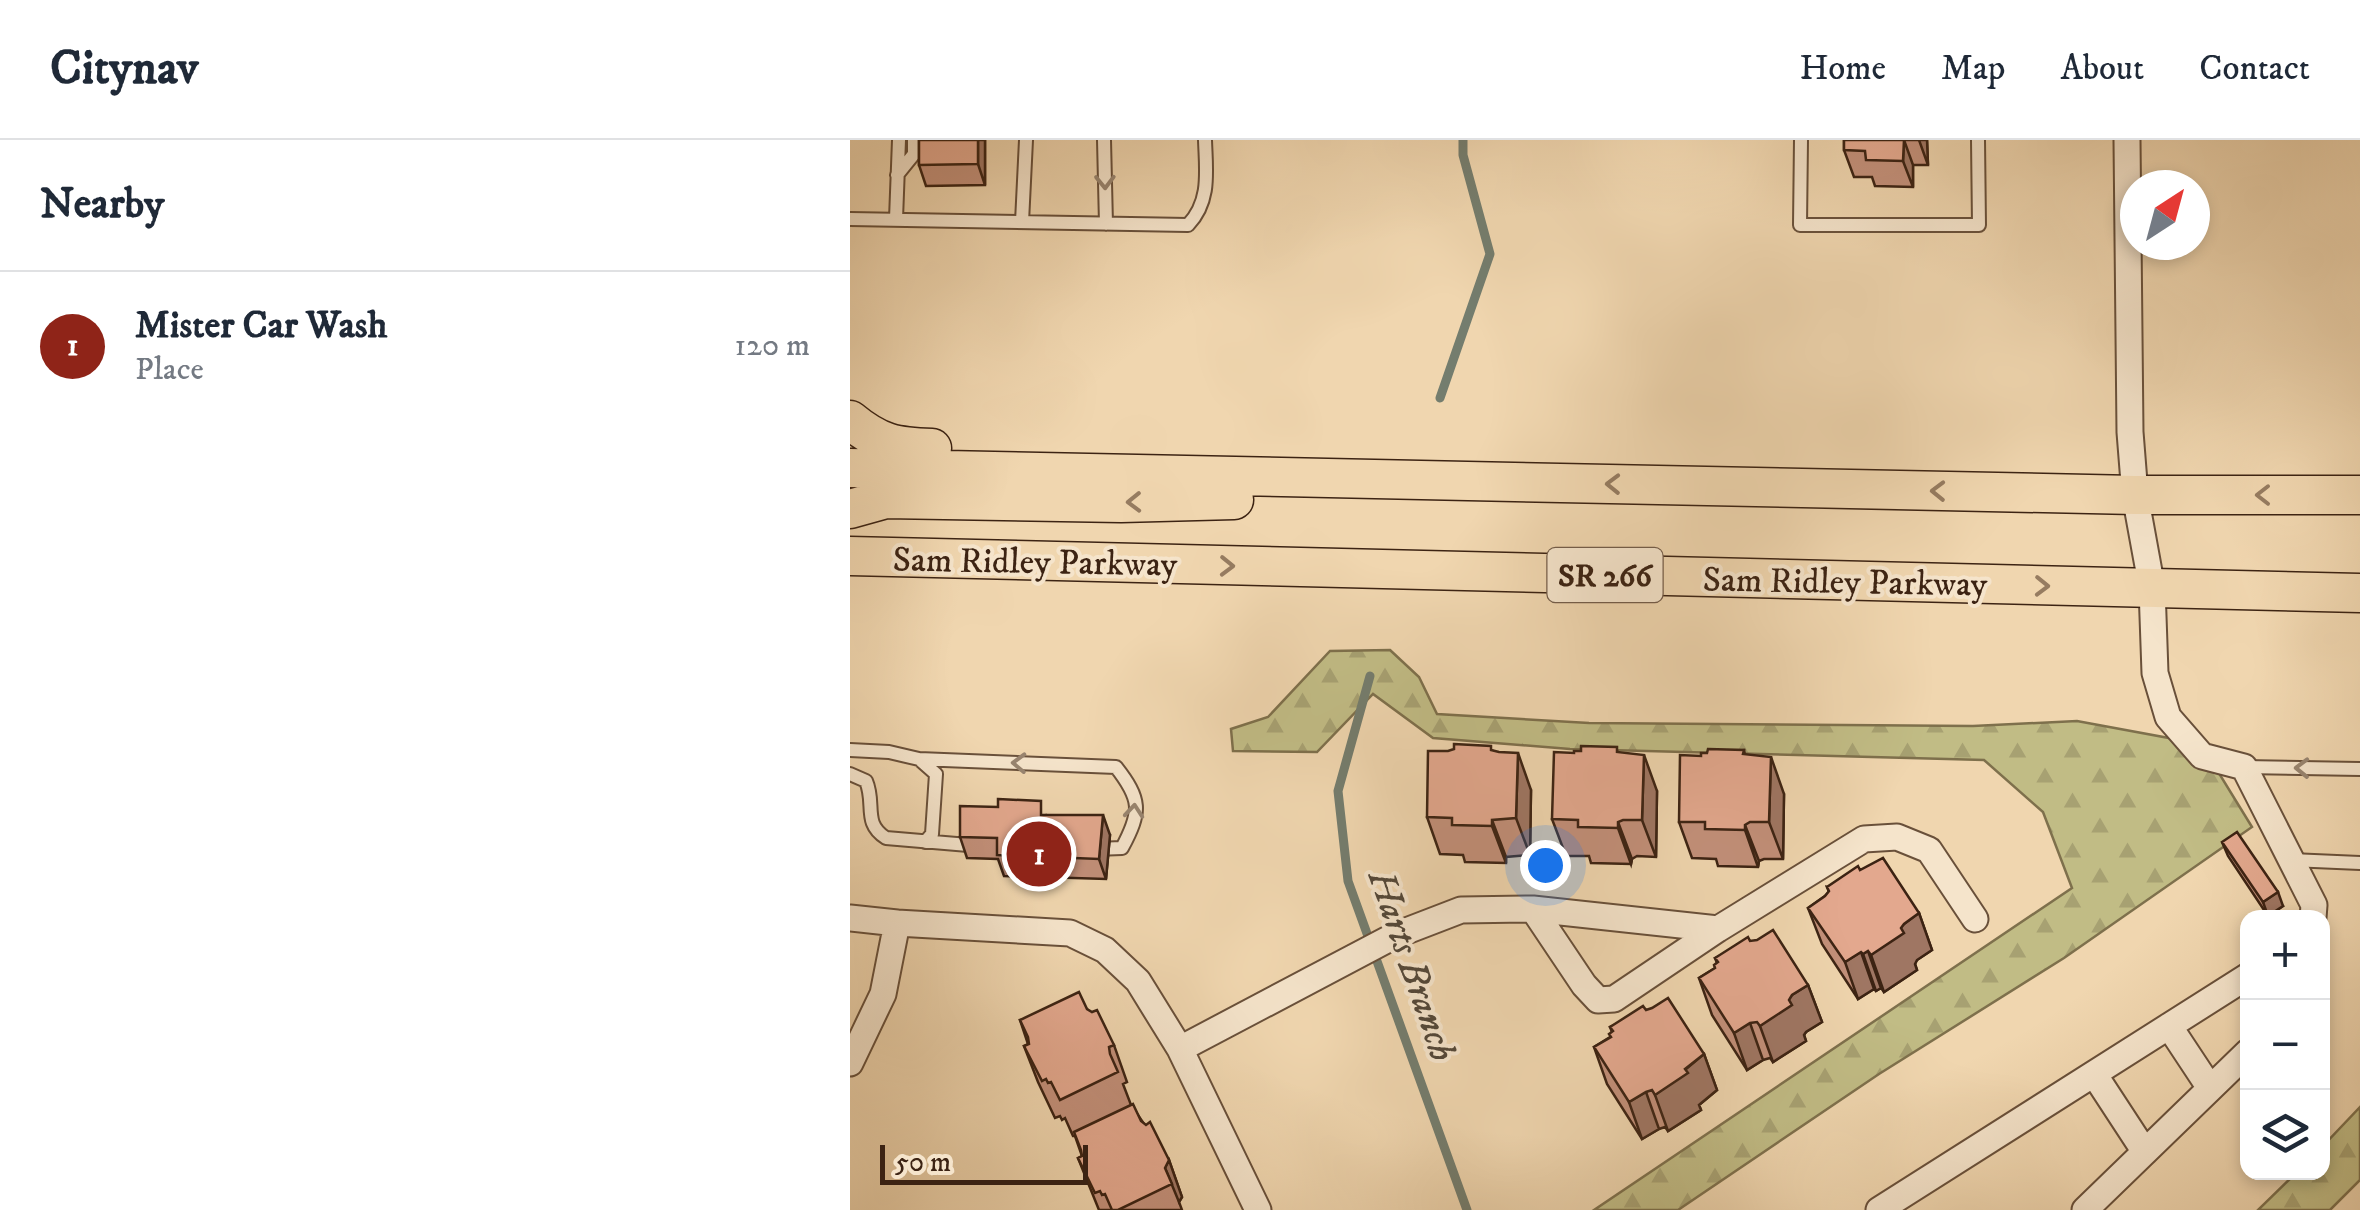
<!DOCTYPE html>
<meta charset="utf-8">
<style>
:root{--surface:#fff;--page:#f2f2f3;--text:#1f2937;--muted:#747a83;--line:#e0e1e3;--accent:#8f2418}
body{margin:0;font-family:"IM FELL DW Pica",serif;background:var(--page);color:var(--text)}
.controls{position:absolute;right:30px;bottom:30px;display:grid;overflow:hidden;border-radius:20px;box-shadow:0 5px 15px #0003}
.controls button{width:90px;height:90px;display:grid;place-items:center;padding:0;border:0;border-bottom:2px solid var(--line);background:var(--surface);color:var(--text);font:50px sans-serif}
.compass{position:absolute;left:1270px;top:30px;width:90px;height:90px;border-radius:50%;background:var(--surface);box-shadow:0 5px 15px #0003;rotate:36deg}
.scale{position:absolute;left:30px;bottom:25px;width:208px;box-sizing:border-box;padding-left:10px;border:5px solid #3c2313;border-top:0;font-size:28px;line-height:35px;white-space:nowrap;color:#3c2313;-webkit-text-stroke:8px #f5e4cb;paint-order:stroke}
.you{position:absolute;left:695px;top:725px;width:35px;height:35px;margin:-25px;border:8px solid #fff;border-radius:50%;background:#1a73e8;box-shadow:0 0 0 15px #1a73e833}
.badge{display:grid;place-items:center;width:65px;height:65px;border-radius:50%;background:var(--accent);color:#fff;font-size:32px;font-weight:700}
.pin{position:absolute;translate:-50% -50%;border:5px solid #fff;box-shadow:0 2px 10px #0006}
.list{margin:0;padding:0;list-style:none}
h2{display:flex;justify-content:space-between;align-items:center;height:130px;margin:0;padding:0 40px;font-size:42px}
h2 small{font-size:32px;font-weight:400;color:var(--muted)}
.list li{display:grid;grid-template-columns:65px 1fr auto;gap:30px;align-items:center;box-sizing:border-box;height:150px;padding:0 40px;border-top:2px solid var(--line)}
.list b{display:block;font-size:38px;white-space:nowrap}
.list p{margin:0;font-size:32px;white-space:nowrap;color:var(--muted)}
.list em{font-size:32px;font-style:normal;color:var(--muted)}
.icon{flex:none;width:55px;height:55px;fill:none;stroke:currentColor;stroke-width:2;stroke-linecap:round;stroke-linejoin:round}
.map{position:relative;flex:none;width:1510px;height:1070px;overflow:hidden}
header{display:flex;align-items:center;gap:60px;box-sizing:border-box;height:140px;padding:0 50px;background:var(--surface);border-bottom:2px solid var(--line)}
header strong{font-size:48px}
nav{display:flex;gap:55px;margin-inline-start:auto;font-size:35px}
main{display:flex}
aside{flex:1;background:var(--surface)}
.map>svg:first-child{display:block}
</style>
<header>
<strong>Citynav</strong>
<nav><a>Home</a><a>Map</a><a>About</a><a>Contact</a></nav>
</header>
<main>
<aside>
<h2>Nearby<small></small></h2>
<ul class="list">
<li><span class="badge">1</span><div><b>Mister Car Wash</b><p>Place</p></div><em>120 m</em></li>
</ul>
</aside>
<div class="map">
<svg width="1510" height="1070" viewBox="0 0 1510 1070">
<defs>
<pattern id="forest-firs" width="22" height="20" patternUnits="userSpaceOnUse" patternTransform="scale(2.5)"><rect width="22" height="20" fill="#c1bc85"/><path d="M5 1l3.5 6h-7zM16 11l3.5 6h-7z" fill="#a7a172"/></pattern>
</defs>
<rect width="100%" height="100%" fill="#f0d6af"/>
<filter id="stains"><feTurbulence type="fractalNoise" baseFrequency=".002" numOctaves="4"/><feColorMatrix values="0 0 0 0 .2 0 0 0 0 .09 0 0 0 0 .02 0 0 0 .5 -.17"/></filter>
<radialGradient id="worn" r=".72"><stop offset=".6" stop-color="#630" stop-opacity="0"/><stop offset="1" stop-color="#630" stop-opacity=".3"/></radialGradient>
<path fill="url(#forest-firs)" stroke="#7e704c" stroke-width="2.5" d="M540,510L569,537L587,574L739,583L1123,586L1227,581L1351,604L1402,687L1214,818L1029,934L828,1070H744L1222,748L1193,672L1134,620L720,609L583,598L523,554L467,612L383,611L381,589L418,577L480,511Z
M1510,967V1040L1480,1070H1408L1446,1033L1472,1032L1473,1006Z"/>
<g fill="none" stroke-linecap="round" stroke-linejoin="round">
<path stroke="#747d6e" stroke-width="9" d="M590,258L640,114L613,15V0
M520,536L488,651L498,741L617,1070"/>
<g stroke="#69503a" stroke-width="16">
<path id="lane" d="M254,0L256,84
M951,0L950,85H1129L1128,0
M47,35L64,14V0
M0,79L338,85C361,61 356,31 355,0
M46,79L49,0
M172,82L176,0
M0,610L39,612L69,619L266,627C291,659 292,671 272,708L245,709
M69,619L86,634L82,694L75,702
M1394,627L1510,629
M0,634L16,641C26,664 12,683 36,698L130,706
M1441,720L1510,723"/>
</g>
<g stroke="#69503a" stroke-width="29">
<path id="street" d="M1277,0L1280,292L1285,355L1302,448L1305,533L1318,577L1352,616L1394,627L1464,765L1463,778
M683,769L734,845L748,860L764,859L868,789
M0,778L47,783
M1319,886L1360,948
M330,909L408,1070
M0,923L33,854L47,783L220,793L255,810L288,841L330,909L546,795L611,770L683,769L868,789L1014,699L1047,697L1079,710L1125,779
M1244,934L1295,1012
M1029,1070L1398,836
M1235,1070L1398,912"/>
</g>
<g stroke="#3c2313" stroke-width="41">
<path id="primary" d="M0,280C29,304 46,307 82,308
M0,328L1285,355H1510
M0,369L36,359L271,363L384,360
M0,416L1510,453"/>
</g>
<use href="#lane" stroke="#f5e4cb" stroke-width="12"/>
<use href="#street" stroke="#f5e4cb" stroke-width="25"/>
<use href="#primary" stroke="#f0d6af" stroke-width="38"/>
</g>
<path fill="#c3907a" stroke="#3c2313" stroke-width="2.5" d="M69,0H135V45L76,46L69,25Z
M994,0H1077L1078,25H1063V47L1025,46L1022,37H1004L994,10Z
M894,610L895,615L934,654L933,719H914L909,721L908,727L868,726L866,719L842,718L829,682L851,616L857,613Z
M643,611L681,650L680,715L656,717V723L615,722L613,715L590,714L577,677Z
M768,612L807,651L806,717L787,716L782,719L781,724L741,723L739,716H716L702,679Z
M196,675L260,695L256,739L154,736L148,719L117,718L110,697Z
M1372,702L1433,766L1418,776L1378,716Z
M977,747L1069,773L1082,810L1067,820L1065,824L1067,830L1034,852L1031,848L1026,851L1024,849L1008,859L972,804L958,768L975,756L979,752Z
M900,801L958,845L972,882L956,892L954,895L956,901L923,922L920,918L913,920L897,930L862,875L849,838L865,828L867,823L865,818Z
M237,869L264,905L277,942L273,944L281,965L319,1020L332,1057L329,1062L332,1070H249L228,1018L232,1016L225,996H223L215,978L212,980L210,976L205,978L188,942L174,906L178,904L170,880Z
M796,870L854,914L867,950L849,965L851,970L818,991L815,987L809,989L792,999L757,944L744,907L760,897L762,892L760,887Z"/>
<path fill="#9f7663" stroke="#3c2313" stroke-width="2.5" d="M128,0H135V45L128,24Z
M1054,0L1063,25V47L1053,21Z
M1069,0H1077L1078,25Z
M668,613L681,650L680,715L666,678Z
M794,615L807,651L806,717L792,680Z
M921,617L934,654L933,719L919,682Z
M253,675L260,695L256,739L249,719Z
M642,680L656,717V723L642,686Z
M768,682L782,719L781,724L768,688Z
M895,685L909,721L908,727L895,690Z
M1428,752L1433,766L1418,776L1413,762Z
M1069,773L1082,810L1067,820L1065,824L1067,830L1034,852L1021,815L1054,784Z
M1018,811L1031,848L1026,851L1013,814Z
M1011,812L1024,849L1008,859L995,822Z
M958,845L972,882L956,892L954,895L956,901L923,922L910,886L942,855Z
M900,883L913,920L897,930L884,893Z
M854,914L867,950L849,965L851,970L818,991L805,955Z
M796,952L809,989L792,999L779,962Z
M319,1020L332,1057L329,1062L315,1028Z"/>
<path fill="#e3a88e" stroke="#3c2313" stroke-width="2.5" d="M69,0H128V24L69,25Z
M994,0H1054L1053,21L1016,20L1015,11L994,10Z
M604,604L641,606V610L649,612L668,613L666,678L642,680V686L602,685V678L577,677L578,611H598L604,609Z
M731,606L767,607V612L794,615L792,680H773L768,682V688L728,687V680L702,679L704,612L724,613V611H731Z
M858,609L894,610L893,614L921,617L919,682H900L895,685V690L855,689V682H829L830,615L851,616V613H857Z
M148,659L191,661V675H253L249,719L147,715V698L110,697V666L148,667Z
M1387,692L1428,752L1413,762L1372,702Z
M1033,718L1069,773L1054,784L1051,788L1054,793L1021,815L1018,811L1013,814L1011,812L995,822L958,768L975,756L979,751L977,747L1008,726L1010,730Z
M923,790L958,845L942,855L939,860L942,865L910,886L907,882L900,883L884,893L849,838L865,828L864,825L868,822L865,818L898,797L900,801L907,800Z
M229,852L237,869L242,872L247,870L264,905L259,907L260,914L268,932L210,960L201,942L198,943L196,939L192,941L174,906L179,904L178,897L170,880Z
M818,858L854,914L835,929L838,933L805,955L802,950L796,952L779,962L744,907L761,897L759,894L763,891L760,887L793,866L796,870L802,868Z
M283,964L291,981L296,985L300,982L319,1020L315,1028L322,1044L268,1070H262L255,1054L252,1055L250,1051L245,1053L228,1018L232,1016L231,1010L224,992Z"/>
<defs><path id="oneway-chevron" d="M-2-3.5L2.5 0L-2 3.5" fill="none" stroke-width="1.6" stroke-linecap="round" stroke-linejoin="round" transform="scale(2.5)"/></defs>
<g stroke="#98846f">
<use href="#oneway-chevron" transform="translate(255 42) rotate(89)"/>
<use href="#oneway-chevron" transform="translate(169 623) rotate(-178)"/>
<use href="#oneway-chevron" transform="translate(1452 628) rotate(-179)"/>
<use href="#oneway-chevron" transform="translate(284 671) rotate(-85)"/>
</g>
<g stroke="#967c61">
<use href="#oneway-chevron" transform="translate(763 344) rotate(-179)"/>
<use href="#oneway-chevron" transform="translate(1088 351) rotate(-179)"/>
<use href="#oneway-chevron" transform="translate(1413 355) rotate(180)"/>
<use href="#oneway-chevron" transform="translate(284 362) rotate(179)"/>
<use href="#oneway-chevron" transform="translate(377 426) rotate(1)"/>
<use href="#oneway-chevron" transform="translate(1192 446) rotate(1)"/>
</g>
<g text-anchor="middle" stroke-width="8" stroke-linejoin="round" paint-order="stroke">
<rect fill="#f5e4cb" stroke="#745d4a" stroke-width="2.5" x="697.5" y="408" width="115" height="54" rx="8"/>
<g font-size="32" font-weight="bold" fill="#3c2313">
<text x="755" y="446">SR 266</text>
</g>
<g font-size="35" fill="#3c2313" stroke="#f5e4cb">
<text transform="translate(185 421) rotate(1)" y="12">Sam Ridley Parkway</text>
<text transform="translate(995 441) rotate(1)" y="12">Sam Ridley Parkway</text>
</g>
<g font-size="38" font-style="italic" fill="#544839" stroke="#f5e4cb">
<text transform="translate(563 825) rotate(71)" y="13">Harts Branch</text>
</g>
</g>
<rect width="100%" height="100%" filter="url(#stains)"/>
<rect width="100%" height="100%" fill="url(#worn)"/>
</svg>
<div class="controls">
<button>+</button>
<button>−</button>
<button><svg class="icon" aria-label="layers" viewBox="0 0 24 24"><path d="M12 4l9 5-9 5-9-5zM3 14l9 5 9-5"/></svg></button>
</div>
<svg class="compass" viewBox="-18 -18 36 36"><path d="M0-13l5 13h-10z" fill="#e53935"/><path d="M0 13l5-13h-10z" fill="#747a83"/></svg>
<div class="scale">50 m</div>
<div class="you"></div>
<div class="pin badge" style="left:189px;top:714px">1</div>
</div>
</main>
